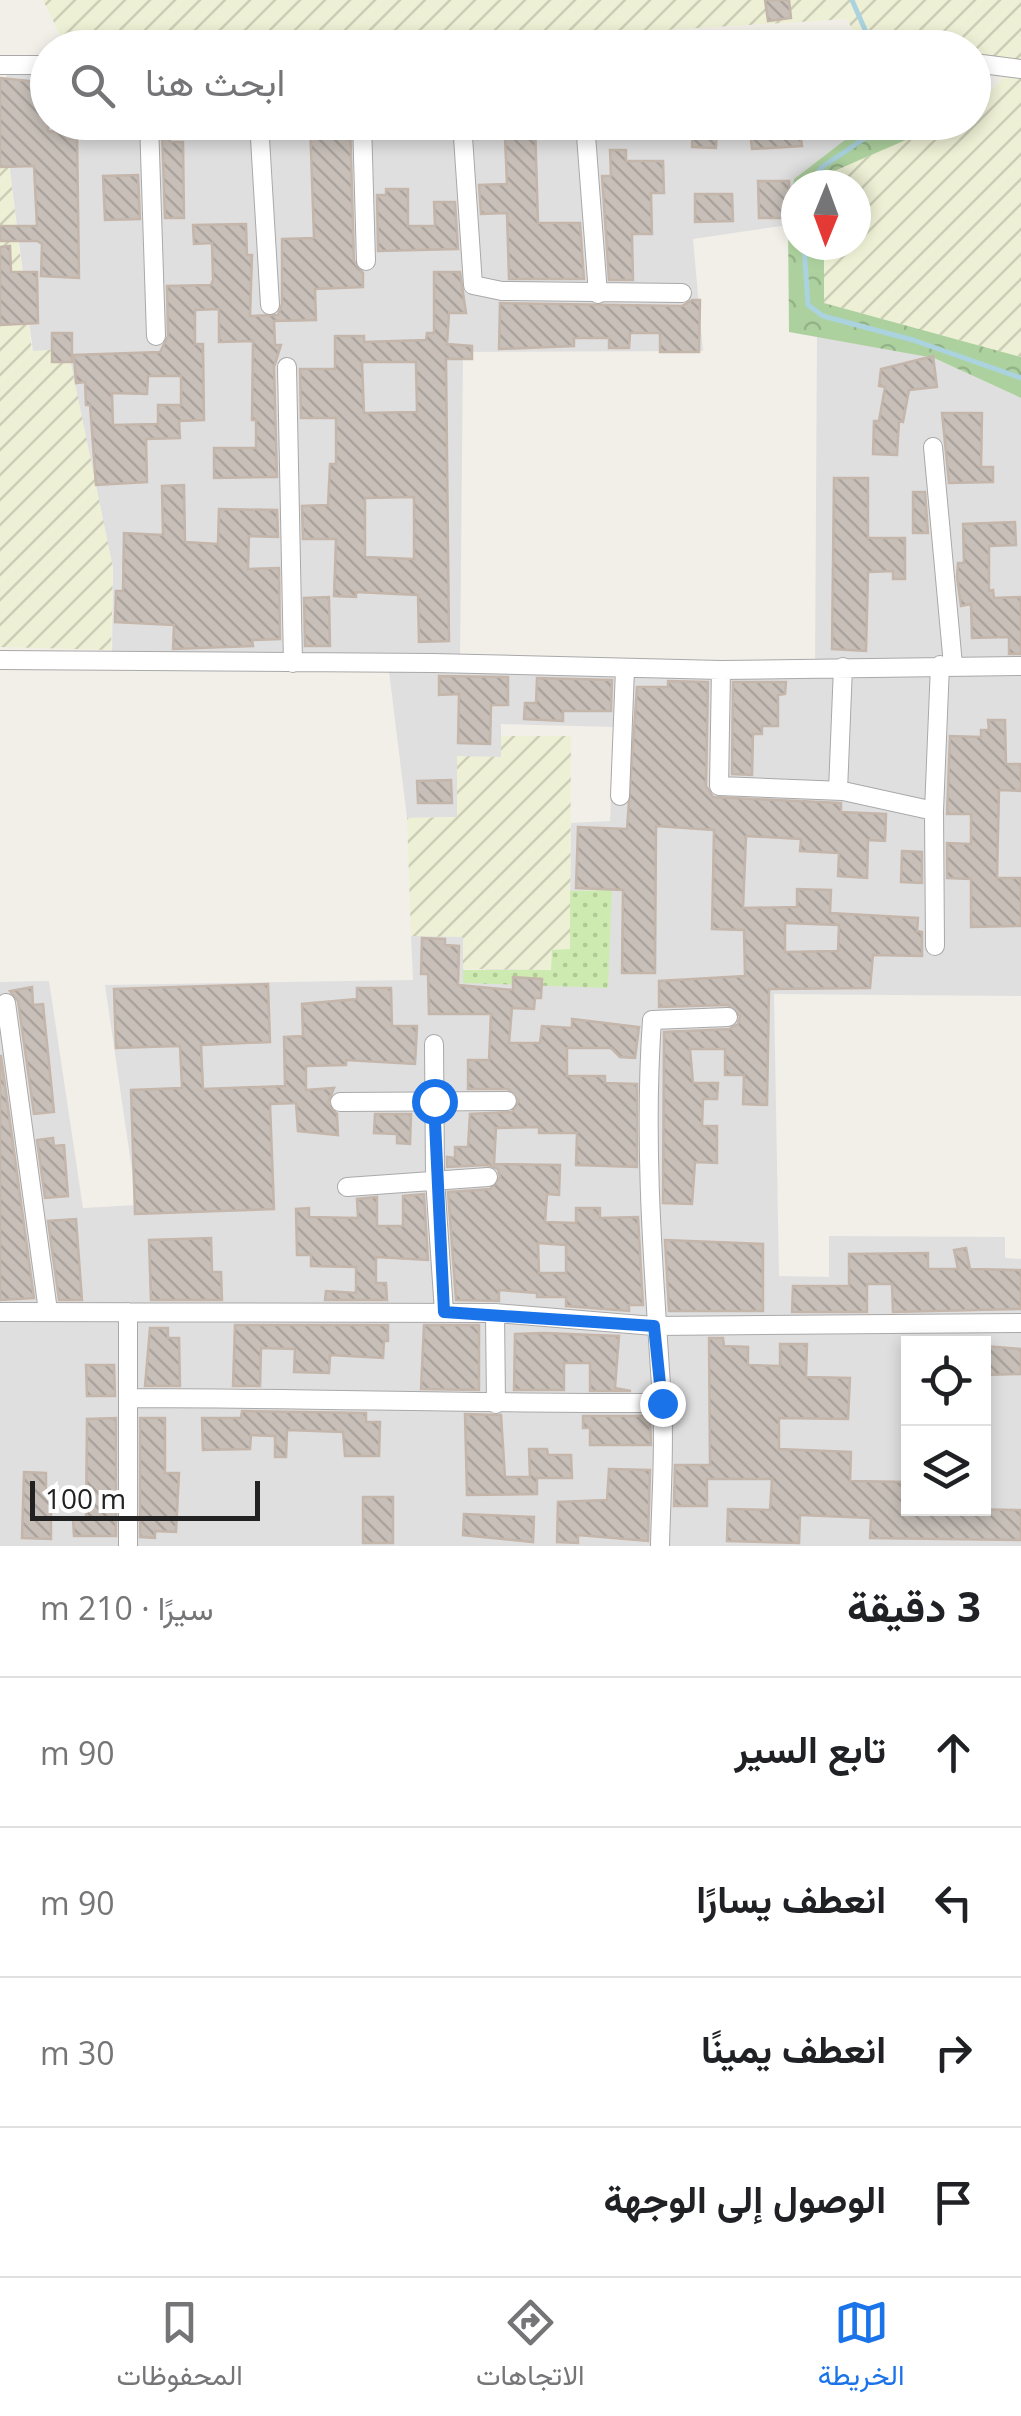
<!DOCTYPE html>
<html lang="ar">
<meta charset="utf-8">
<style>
:root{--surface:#fff;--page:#f6f6f6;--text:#202124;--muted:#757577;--line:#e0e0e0;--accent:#1a73e8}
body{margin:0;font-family:"Open Sans",Vazirmatn,sans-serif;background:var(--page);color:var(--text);direction:rtl}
.controls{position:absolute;right:30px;bottom:30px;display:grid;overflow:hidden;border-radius:0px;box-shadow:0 5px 15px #0003}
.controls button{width:90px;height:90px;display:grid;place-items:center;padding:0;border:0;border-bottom:2px solid var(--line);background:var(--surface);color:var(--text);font:50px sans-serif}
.compass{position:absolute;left:781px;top:170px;width:90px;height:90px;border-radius:50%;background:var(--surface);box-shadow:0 5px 15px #0003;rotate:181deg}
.scale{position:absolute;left:30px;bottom:25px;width:230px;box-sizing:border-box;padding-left:10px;border:5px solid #222;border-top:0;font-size:28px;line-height:35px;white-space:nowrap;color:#222;-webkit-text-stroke:8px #fff;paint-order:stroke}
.stop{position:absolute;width:30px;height:30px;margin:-22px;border:8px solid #1a73e8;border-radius:50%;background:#fff}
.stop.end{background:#1a73e8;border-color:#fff;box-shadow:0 2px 10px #0008}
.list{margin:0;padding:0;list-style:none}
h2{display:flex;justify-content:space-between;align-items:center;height:130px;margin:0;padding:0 40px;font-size:42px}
h2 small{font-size:32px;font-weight:400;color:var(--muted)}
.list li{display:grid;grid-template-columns:65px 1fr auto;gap:30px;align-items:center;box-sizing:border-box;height:150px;padding:0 40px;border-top:2px solid var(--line)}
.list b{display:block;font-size:38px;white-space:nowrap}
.list em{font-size:32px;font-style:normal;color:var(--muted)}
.icon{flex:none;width:55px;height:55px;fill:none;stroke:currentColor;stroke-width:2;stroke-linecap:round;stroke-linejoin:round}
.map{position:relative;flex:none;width:1021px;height:1546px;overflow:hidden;direction:ltr}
.search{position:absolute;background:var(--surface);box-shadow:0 5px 15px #0003;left:30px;right:30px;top:30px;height:110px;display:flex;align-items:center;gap:25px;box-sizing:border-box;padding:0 35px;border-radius:55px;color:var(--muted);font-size:38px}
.sheet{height:730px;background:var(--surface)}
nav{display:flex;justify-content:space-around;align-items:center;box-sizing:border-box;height:140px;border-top:2px solid var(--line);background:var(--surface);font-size:28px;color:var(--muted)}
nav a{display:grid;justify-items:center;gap:5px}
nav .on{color:var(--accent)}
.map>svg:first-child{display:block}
</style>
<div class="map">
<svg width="1021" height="1546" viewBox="0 0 1021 1546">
<defs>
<pattern id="farmland-furrows" width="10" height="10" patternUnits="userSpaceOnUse" patternTransform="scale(2.5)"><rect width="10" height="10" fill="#eef0d5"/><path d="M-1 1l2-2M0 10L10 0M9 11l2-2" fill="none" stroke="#ccceb7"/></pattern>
<pattern id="grass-dots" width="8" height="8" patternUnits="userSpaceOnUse" patternTransform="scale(2.5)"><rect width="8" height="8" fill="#cdebb0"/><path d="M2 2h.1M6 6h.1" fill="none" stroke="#b0c997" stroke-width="1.8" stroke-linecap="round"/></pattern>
<pattern id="forest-crowns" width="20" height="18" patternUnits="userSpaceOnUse" patternTransform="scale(2.5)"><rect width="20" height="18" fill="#add19e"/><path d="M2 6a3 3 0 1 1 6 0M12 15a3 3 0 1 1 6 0" fill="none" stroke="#95b388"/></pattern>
<pattern id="building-back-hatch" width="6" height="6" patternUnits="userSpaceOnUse" patternTransform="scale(2.5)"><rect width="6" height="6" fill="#c7bfb8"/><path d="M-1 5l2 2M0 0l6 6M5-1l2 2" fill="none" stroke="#aba49e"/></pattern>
</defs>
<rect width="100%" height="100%" fill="#f2efe9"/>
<path fill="#e0dfdf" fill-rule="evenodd" d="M7,65H47L48,122L867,123L794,179L788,225L693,239L703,351L463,352L460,664L815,667L817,335L934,358L1021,398V996L774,994L779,1276L829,1277V1236L1005,1237V1258L1021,1259V1546H0V982L49,981L83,1208L137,1205L105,985L413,980L411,936H463L464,983L611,890L570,891L571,823L610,821L614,727L501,724V757H457V817L407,818L388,663L112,662L113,568L67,349L33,352L4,124ZM908,1344H984V1508H908Z"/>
<path fill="url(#farmland-furrows)" d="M43,0H1021V63L974,58V48H903L858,41L847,19L386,47H66Z
M1006,75L1021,77V357L824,303V245H856V185H825V175L945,123L974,122V109Z
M0,124H4L32,351L68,349L113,568L111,650L0,647Z
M501,736H571L570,950L552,970L463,969V937L411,936L407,818L457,817V756L501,757Z"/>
<path fill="url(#grass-dots)" d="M612,890L608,988L463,983V970H551L552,950L570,949V891Z"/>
<path fill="url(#forest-crowns)" d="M867,123H945L825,175V185H796V245H824V303L1021,357V398L934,358L789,332L788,225L794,179Z"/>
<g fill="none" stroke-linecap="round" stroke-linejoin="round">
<path stroke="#aad3df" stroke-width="5" d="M852,0L873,48
M810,185L822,167L889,122
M804,245L808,305L823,316L913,340L1021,378"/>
</g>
<path fill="url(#building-back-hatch)" stroke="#c4b6ab" stroke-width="2.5" fill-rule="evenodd" d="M765,0H789L791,18L768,21Z
M0,78L48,83V131L77,134L79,278L41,276L42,244L37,241H0V226H37L34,166L0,167Z
M310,122H350L354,261L363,273V287L315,289L316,320L274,321L275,345H281L274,367L277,477L214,478V448H256V420H252L253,341L219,342V309L195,310V344H203L204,420L179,421L180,438L146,439L147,482L96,485L90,405H86L85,382L76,383L74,355L160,352L168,336L167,286L211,285L213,280L212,243L194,244L193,225L246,224L247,255H252L250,316L278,315L282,304V239L314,238ZM148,376H181V405H158V424L113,425L112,393L147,394Z
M693,122H717L716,148L692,147Z
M749,122H799L802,146L752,149Z
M475,124H535L538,223H580L584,279H509L507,213L481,214L479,185L507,184L505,138L476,139Z
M162,131H170V142H183L184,218H165Z
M610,150H626V161H663L664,193H651L652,234H632L633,280H609L602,176H611Z
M138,175L140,219L105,220L103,176Z
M758,181H789L790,218H759Z
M386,189H408V226H435L434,202H455L458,249L378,251L377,195H386Z
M695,194H732L733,221L695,222Z
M10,246L11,272H37L38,323L0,325V247Z
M434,272H460L466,313H449L447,344L472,346V359H446L449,641L419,642L418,595L356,592V597L334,596L336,539H303L302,506L328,505L330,464H336V418H301L300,369H335V336H364V342L426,340L427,333H434ZM362,362H416L417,412L364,413ZM414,497V559L365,557V498Z
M692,300H700L699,352H660V333H630L629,348H609V338H574V346L499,349L500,303L682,306Z
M52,333H72V362H52Z
M933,356L937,387L909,390L903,422L899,421L897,455L873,454L874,421H879L885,387L879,386L881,369Z
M942,413H982L981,467H993V482L949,483Z
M834,478H868V538H905V579H893V571L868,572L866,651L832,649Z
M184,485L185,542L218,544L219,509L277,510L278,537L249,536L248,569L279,568L280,639L252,640L253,646L173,649L174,625L115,622L116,591H123L124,533L163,535L162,486Z
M913,492H925L928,533H913Z
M1015,522L1016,545L989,546V591L993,590L994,598L1021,597V654H1009V637L972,638L971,604L961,606L957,577L958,563H964L963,524Z
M329,597L330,646H305L304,598Z
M439,676L508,677V705H491L490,744L458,743L459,694L439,695Z
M537,678L612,680L611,711H563V721L524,719L525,703H536Z
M668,681L708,682L706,786L713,797L841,803V812L886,814L885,841L868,840L867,878L838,876L839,853L800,851L801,839L746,836L743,908L797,907V889L831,890L830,913L918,918L917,931L922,932V956L873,955L870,988L769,989L767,1105L743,1104L744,1075H725V1049H690L693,1083H718L717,1099H703L702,1126H717V1163L695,1162L692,1204L663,1203L664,1032L729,1029L738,1024L740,1016L728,1005L659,1007V981L745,976L744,930L712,929L714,830L656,826L655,973H622L623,890L576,888L578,827L627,829L637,687H668ZM785,923L839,925L838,951L785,952Z
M733,682H786L785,694L778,695V726H762V734H753L752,775L732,774Z
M988,720H1005L1006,764H1021V791L999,790L997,878H1021V926L971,927V879L947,878V843L971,844V814H947L950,736L981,737V730H989Z
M451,780L452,803H418L417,781Z
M902,851L922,852V883L901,882Z
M422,938L445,939V945L459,946L458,985L513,990V977L542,979L541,998H535L534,1009L512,1008L509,1043H540L542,1026L572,1028V1019L639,1027L635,1058L620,1057L611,1048H567V1076H605V1083L637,1084V1167L576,1165L577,1133H539V1127L496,1128L494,1164L560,1165L559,1195L547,1194L545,1222L576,1223V1208H600V1218L638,1217L643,1305H629V1311L566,1306V1297H537V1293L499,1290V1301L456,1300L448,1192L490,1189L500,1177L498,1169L488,1165L447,1167V1157L455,1158V1147H468L470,1114L512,1112L519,1100L508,1089H468V1060H489L491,1014H429L428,974H421ZM538,1243L566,1245V1273H539Z
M268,984L270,1042L201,1045L203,1089L285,1086L284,1037L303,1036L302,1004L357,999V988H391L392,1026H417L415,1064L346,1060V1065L306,1066V1090L334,1088L328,1103L337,1114L338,1135L298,1131L296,1103L270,1104L274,1209L135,1214L131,1090L182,1088L180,1046L116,1048L114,989Z
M32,987L33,1005L43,1004L54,1112L34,1114L18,1001L10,991Z
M0,1056H1L34,1298L0,1300Z
M375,1114H411L410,1144L397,1143V1134L374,1133Z
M53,1138L54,1146L64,1145L68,1196L45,1198L37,1140Z
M424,1194L428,1260L376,1257V1283H386L387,1300H325L326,1291L356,1293V1267L311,1266V1255H297L296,1209L309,1208V1217L358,1218L357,1199L377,1197V1226H403V1196Z
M76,1219L82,1300H59L48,1221Z
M211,1238L212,1272H221L222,1300H151L149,1240Z
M665,1240L763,1244V1311H669Z
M966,1248L970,1269L1021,1270V1309L893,1312L892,1284H867V1312H792L793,1286H849V1254L928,1253V1269H958L954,1250Z
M235,1325H388V1341H384L383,1358L330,1355L329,1373L294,1372L295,1349L261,1348L260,1386H233Z
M424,1325H479V1390L421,1389Z
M150,1328H168V1338H179L180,1386H145Z
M544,1333L619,1336L615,1388L631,1391H590V1363H564V1390H514L515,1334Z
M709,1338H723L724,1346L748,1347V1365L780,1366V1344H807L806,1377L850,1378L848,1419L779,1418V1449L851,1452L850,1481L908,1482V1508L1021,1510V1540L870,1538L871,1518L800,1515L799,1543L727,1541L728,1509L770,1510L772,1479H707V1506H674L675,1465H710Z
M984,1346L1021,1349V1374L984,1375Z
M86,1365H114L115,1396H87Z
M242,1411L366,1413V1422H380L379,1456H345L343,1432L287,1430L286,1457H275V1436L251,1435L250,1449L203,1450L202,1418H241Z
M465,1414L501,1415L505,1477H530L529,1449H547L548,1455H571L572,1478H537V1494L467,1495Z
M583,1416H650L651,1445H590V1428H583Z
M116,1418V1536H74L73,1520H86L87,1419Z
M140,1418H165V1473H179L176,1532L155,1531V1538L140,1537Z
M609,1469L650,1470L648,1541L578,1535V1543L557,1542L558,1502L607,1500Z
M24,1472L46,1473V1492H51V1539L22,1538Z
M363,1497H393V1543H363Z
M464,1514L534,1517L533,1542L463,1535Z"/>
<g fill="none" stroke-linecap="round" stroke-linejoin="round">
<g stroke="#a9a9a9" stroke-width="20">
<path id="minor" d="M830,48H862
M974,63L1021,69
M0,65H48
M149,122L156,336
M259,122L270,305
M362,122L366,261
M462,122L473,285L502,291L682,293
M585,122L598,294
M287,367L293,663
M933,447L953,665
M0,660L433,663L721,670L1021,666
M721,670L719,786L843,791L934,811
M838,791L843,667
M620,796L625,669
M935,946L934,811L940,665
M6,1003L48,1311
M434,1044L435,1179L444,1312
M340,1102L507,1101
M347,1187L488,1177
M0,1312L495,1313L654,1326L1021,1323
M495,1313L496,1404
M130,1398C308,1398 484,1404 662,1403
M128,1546V1312
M660,1546C661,1498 665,1449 662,1401C654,1274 643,1147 652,1020L728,1017"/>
</g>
<use href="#minor" stroke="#fff" stroke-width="18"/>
</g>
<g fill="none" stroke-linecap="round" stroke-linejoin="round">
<path stroke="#1a73e8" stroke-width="12" d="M434,1101L444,1312L654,1326L662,1403"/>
</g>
</svg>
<div class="controls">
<button><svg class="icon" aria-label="locate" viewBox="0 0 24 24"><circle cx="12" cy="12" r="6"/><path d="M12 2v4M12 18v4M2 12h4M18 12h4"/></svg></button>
<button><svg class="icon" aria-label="layers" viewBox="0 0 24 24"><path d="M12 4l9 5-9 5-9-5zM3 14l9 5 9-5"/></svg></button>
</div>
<svg class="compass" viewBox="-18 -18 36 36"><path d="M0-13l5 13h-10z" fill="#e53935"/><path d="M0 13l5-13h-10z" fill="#757577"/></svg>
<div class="scale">100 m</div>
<div class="stop" style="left:434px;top:1101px"></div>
<div class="stop end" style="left:662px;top:1403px"></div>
<div class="search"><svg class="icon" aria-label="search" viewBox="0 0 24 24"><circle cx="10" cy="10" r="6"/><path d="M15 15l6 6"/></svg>ابحث هنا</div>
</div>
<section class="sheet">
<h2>3 دقيقة<small>سيرًا · 210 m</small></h2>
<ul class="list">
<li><svg class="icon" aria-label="ahead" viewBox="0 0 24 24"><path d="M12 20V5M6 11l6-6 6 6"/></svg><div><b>تابع السير</b></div><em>90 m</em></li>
<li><svg class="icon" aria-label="left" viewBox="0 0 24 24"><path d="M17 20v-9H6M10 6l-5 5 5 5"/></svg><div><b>انعطف يسارًا</b></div><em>90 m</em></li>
<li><svg class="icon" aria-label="right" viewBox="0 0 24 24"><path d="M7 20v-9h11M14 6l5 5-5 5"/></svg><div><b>انعطف يمينًا</b></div><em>30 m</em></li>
<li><svg class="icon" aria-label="arrive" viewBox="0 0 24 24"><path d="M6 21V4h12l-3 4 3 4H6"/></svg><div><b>الوصول إلى الوجهة</b></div></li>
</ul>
</section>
<nav>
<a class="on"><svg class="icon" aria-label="map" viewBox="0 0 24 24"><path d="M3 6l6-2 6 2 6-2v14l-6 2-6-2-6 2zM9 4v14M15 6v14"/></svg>الخريطة</a>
<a><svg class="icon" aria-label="directions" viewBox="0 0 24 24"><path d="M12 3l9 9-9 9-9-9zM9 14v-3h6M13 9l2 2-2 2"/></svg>الاتجاهات</a>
<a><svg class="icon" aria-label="saved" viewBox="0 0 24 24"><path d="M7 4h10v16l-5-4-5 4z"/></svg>المحفوظات</a>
</nav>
